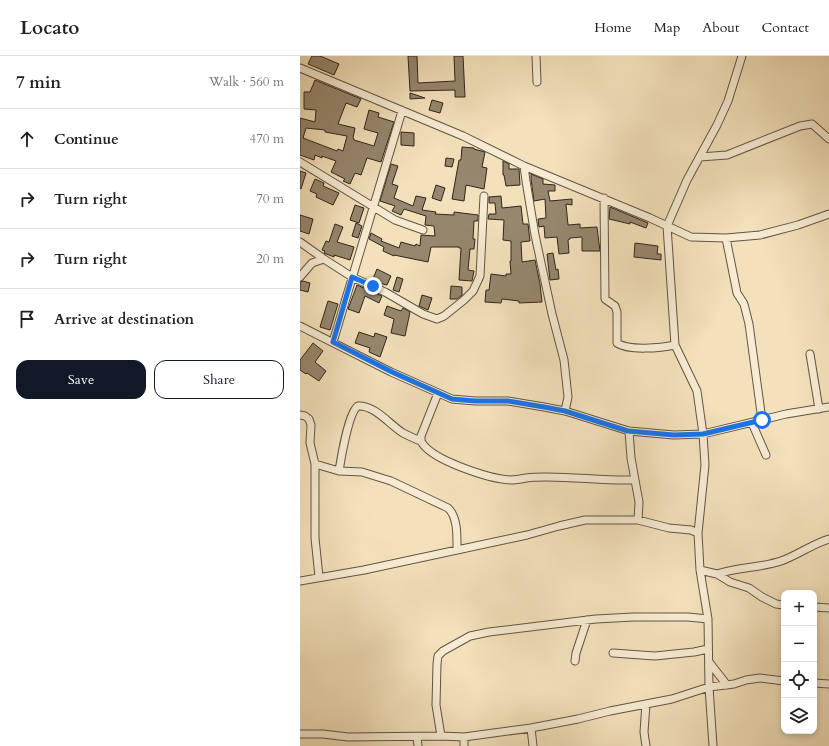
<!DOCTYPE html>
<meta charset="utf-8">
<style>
:root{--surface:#fff;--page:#f2f2f2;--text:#202124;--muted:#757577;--line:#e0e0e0;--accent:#111827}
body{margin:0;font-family:Cardo,serif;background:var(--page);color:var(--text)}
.controls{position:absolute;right:12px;bottom:12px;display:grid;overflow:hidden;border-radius:8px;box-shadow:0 2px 6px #0003}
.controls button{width:36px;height:36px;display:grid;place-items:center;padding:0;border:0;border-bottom:1px solid var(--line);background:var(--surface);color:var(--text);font:20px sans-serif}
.stop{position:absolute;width:12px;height:12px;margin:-9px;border:3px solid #1a73e8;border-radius:50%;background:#fff}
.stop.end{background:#1a73e8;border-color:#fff;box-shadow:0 1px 4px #0008}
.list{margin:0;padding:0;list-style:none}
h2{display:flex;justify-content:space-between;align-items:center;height:52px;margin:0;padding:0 16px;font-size:17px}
h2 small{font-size:13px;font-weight:400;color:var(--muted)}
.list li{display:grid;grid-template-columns:26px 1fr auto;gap:12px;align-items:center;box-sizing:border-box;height:60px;padding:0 16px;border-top:1px solid var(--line)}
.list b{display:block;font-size:15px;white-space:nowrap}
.list em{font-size:13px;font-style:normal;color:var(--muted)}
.actions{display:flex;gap:8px;padding:12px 16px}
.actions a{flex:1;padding:9px 0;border:1px solid var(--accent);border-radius:12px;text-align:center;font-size:14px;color:var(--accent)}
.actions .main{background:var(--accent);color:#fff}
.icon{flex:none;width:22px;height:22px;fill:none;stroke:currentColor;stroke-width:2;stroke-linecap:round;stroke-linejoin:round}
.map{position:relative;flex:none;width:529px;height:690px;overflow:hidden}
header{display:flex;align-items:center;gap:24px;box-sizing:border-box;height:56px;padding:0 20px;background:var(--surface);border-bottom:1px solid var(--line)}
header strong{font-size:19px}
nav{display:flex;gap:22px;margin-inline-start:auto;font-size:14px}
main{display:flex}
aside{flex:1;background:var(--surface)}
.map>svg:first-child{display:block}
</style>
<header>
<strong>Locato</strong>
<nav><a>Home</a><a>Map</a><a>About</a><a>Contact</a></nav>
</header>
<main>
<aside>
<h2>7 min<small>Walk · 560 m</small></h2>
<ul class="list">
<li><svg class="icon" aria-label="ahead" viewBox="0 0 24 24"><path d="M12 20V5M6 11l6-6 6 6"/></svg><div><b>Continue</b></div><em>470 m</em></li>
<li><svg class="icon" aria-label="right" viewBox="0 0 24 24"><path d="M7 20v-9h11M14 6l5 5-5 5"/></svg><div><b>Turn right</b></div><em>70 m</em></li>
<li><svg class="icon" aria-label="right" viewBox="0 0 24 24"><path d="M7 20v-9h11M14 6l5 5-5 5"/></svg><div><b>Turn right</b></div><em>20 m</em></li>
<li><svg class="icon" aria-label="arrive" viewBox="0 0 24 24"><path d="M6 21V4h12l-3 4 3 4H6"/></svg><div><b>Arrive at destination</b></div></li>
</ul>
<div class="actions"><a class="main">Save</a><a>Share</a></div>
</aside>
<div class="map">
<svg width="529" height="690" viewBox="0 0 529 690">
<rect width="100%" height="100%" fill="#f3e1bb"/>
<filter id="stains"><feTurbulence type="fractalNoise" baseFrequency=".005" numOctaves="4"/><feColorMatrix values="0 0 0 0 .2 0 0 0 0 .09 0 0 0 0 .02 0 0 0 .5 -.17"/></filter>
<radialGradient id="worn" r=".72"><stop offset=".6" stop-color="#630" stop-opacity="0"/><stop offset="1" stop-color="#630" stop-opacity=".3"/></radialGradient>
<path fill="#96876e" stroke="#32251b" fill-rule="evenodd" d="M12,0H20L39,8L34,19L8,8Z
M108,0H117L118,27L155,25L154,0H163L165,41H155V34L110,35Z
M15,24L61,43L57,51L46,47L38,68L55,72L53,82L54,83V84L74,90L78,77L64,73L69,54L79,57L78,61L94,66L81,106L67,102L61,119L55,117L50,128L43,125L45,123L31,116L36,105L22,100V102L15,99L14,104L0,99V62L15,66L16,54L4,53V36H10ZM6,72L25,74V76L47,80L43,95L38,93L37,95L3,82Z
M110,37L125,42L110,43Z
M132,44L143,47L140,57L129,54Z
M101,76L114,77V90L101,89Z
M162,91L174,92V93L185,96L182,111L187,112L184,133L166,129L164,145L152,143L159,104H161Z
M146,102L154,103L152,111L145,110Z
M203,105L209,108V113H219L220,129L206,130L204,119H203Z
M91,108L98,110L92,128L98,130L94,142L113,150L116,140L126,142L122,154L136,156L135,158L154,159V156L178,159V165H174L173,183H175L174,193H170L168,214L174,215L172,225L159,224L161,192H159V191H131L128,206L94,199V200L83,195L84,191L69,183L71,177L82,183L81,185L99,192L101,186L115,190L116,188L120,190L121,179L135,180L134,170L125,169L126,160L104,153L101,159L92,155L95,150L80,145Z
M0,115L6,117L1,133L0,132Z
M231,118L243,123V128L255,129V135H248L250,145L272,143V149L266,148L268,169L280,168V172L297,171L300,195H282V181L270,182V183L268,184L269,197L259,198L257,181L245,182L244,170L239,171L238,163L246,162L245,143L234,145L231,123Z
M15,123L24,127L23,130L39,137L33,149L16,141L17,138L10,135Z
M136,129L145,132L141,145L132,142Z
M201,140L202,152L221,150L223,168H228L230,185L221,186L222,206L235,204L240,228L242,246L219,247V245L202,243L201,247L185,246L186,234H189L191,218L206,220V218H211L210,205H211V185L203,184L204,164L188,163L189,158H196L195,147H189V141Z
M55,149L64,152L59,167L50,164Z
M310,151L348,167L346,172L330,166V168L309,163Z
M0,159L13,163L9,178L0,175Z
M56,167L62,170L58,182L52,180Z
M35,168L43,171L37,186L54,191L50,204L34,199V201L24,197L25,195L22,194L26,185L29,186Z
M335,187L358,190L357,198H361V204L334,201Z
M253,197L256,214L258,213L259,223L250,224L247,198Z
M77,213L91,220L87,229L72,225Z
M97,221L103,223L99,236L93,234Z
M3,225L10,227L8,236L0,234V226Z
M57,229L82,240L79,247L65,240L59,257L48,253Z
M151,230L162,231V239L157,243H150Z
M122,239L132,242L128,254L119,250Z
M28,245L38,248L30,274L20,271Z
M87,250L101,255L103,252L110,256L105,280L91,277L94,263L84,259Z
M59,276L74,281L75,277L87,281L80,301L69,296L70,292L55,287Z
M13,287L23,295L15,306L26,315L19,325L7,317L6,318L0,314V304Z"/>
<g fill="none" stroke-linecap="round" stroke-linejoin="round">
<g stroke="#625443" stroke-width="9">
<path id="street" d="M236,0L237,26
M0,12L163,80L224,110L350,162L391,181L426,182L460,179L498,169L529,158
M400,101L427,99L500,70L512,68L529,83
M0,106L95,164L123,174
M224,110L226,125L235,179L252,258L264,304L268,341L265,355
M304,142L305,243L315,250L317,256V287C328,295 361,292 375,289
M426,182L437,237L444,248L449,268L462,364
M0,186L24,203L52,221L85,236L123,258L137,263L144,260L164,244L173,235L180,220L184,140
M0,221L12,207L24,203
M0,270L91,316L152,343L175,345H208L244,351L265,355L329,375L374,379L403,378L486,358L529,351
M33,286L102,55
M510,298L519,353
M138,337L121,380V385C130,404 190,423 211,424C216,424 221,423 226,422C233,421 240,421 247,421C277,421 306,425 335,424
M0,359L5,360L9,363L11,369L10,387L15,408V482L19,521
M452,367L466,399
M329,375L331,402L339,446L338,464
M15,408L39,415L62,416L91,425L148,452C158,461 157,481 157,494
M39,415C41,402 49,355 58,350C75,349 90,369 103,377C109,380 115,383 121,385
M400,514L417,518L430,526L449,532L462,541L476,548L484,549
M417,518C438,511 460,512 481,505C498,499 512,488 529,483
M0,525L64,514L227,479L259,470L285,464H338L369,472L391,474L398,477
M514,551L529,552
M313,597L355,600L394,596L408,593
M275,605L276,597L287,564
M409,606L427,629
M514,627L529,628
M346,648L344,676L346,690
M231,672L233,690
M0,678H23L48,681L141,680L164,681L231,672L278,663L310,655L372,643L409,631L434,628L446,624L460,622L484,625
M141,680L136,649L137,608L138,600L143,595L170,580L189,576L296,563L333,561H388L408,563
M117,681L118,690
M164,681V690
M413,690L409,631L408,563L400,514L398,477L405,409L403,378L397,335L375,289L367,170L387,124L417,69L428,45L442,0"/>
</g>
<use href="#street" stroke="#f7ecd3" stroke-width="7"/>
</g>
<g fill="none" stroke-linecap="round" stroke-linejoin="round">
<path stroke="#1a73e8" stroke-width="5" d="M73,230L52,221L33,286L92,316L152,343L175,345H208L244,351L265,355L328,375L374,379L403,378L462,364"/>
</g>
<rect width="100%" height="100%" filter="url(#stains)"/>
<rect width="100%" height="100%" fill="url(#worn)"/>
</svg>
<div class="controls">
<button>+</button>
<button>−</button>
<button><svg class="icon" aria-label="locate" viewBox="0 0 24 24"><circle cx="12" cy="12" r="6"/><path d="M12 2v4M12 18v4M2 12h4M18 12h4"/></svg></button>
<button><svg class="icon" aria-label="layers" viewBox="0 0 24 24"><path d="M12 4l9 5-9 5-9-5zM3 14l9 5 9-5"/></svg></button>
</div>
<div class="stop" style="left:462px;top:364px"></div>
<div class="stop end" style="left:73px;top:230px"></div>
</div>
</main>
